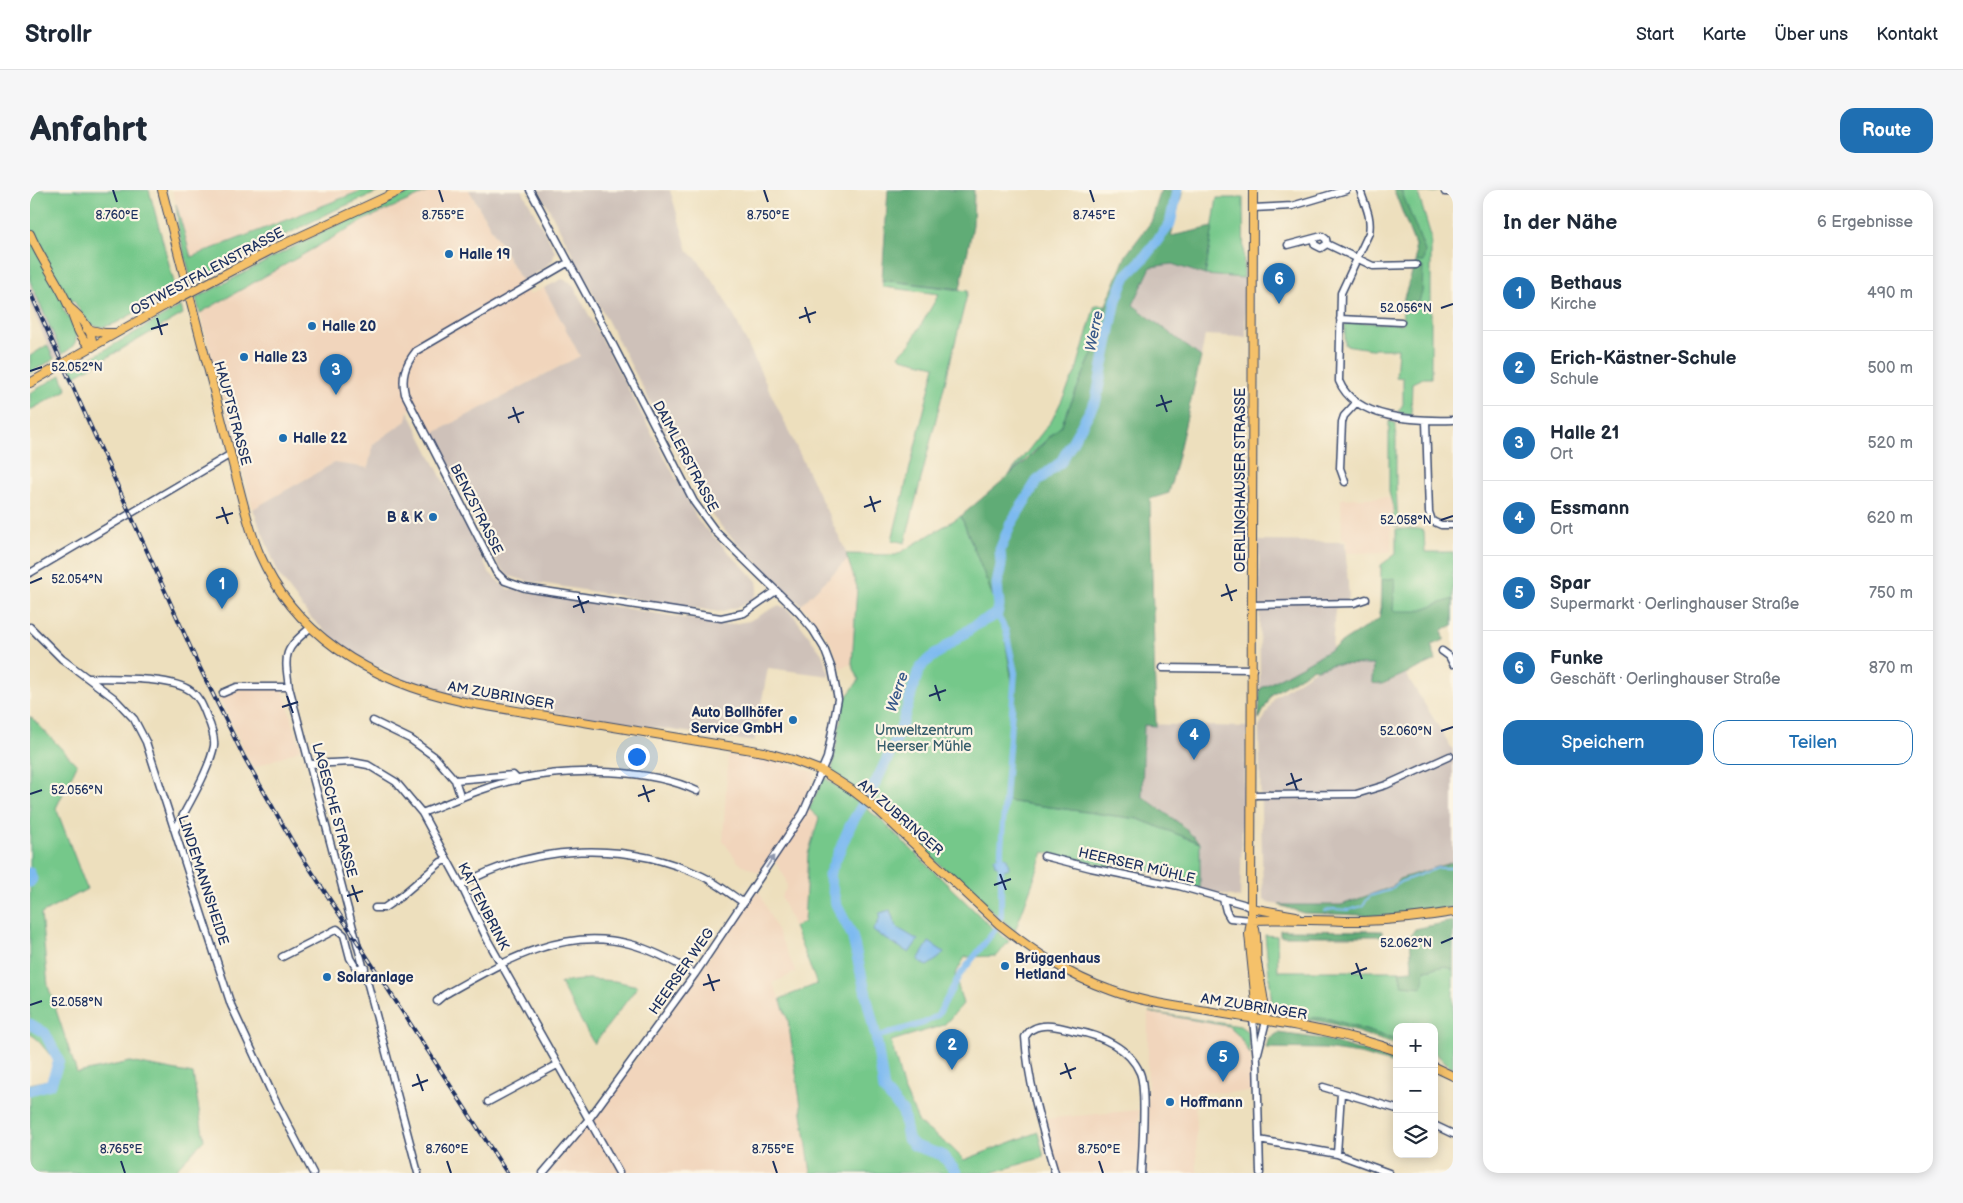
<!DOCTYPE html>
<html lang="de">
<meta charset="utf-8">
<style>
:root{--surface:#fff;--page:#f6f6f7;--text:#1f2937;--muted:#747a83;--line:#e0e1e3;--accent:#1f6fb2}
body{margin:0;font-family:"Balsamiq Sans",sans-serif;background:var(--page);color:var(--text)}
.controls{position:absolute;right:15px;bottom:15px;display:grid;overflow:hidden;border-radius:10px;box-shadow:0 2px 12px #0003}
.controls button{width:45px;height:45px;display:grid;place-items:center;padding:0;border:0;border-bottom:1px solid var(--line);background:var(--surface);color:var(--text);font:25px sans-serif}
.you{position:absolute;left:606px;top:566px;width:18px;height:18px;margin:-12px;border:4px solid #fff;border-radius:50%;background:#1a73e8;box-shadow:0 0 0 8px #1a73e833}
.badge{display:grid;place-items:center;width:32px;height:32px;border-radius:50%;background:var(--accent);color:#fff;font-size:16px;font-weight:700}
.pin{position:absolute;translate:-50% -41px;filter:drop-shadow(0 1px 2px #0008)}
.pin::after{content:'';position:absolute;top:26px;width:18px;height:15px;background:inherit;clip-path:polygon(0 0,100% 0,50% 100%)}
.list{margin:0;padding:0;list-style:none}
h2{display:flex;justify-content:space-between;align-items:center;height:65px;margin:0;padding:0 20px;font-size:21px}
h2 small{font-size:16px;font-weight:400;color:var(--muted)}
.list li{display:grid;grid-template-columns:32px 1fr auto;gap:15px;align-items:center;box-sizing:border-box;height:75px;padding:0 20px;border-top:1px solid var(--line)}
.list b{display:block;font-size:19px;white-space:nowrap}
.list p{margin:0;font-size:16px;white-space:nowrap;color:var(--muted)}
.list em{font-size:16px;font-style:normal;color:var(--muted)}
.actions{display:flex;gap:10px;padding:15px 20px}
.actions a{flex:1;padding:11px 0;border:1px solid var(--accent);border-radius:15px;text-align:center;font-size:18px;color:var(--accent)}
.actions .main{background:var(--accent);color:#fff}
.icon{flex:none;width:28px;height:28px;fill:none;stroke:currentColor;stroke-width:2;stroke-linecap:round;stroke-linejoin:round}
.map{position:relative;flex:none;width:1423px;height:983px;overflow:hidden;border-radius:15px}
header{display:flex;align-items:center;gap:30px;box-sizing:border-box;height:70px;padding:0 25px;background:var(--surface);border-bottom:1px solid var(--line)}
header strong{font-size:24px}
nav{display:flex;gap:28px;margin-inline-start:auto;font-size:18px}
.intro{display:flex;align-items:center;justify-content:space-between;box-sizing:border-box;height:120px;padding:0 30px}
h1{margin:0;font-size:35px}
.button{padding:12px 22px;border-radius:15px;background:var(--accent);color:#fff;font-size:18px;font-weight:700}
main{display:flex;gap:30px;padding:0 30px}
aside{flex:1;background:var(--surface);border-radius:15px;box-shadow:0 2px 12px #0003}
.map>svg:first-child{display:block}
</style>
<header>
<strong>Strollr</strong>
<nav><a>Start</a><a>Karte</a><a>Über uns</a><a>Kontakt</a></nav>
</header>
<div class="intro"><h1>Anfahrt</h1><a class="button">Route</a></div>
<main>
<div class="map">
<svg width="1423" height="983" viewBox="0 0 1423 983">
<rect width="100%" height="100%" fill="#fcf5e5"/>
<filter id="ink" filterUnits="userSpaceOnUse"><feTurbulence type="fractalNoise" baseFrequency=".02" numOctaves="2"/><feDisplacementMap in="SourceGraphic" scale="10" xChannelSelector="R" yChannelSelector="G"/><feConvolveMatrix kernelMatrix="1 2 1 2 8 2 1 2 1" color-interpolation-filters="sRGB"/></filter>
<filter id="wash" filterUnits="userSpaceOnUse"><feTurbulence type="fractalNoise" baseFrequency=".0096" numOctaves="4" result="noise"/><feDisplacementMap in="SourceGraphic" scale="20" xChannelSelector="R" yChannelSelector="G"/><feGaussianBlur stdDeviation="1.12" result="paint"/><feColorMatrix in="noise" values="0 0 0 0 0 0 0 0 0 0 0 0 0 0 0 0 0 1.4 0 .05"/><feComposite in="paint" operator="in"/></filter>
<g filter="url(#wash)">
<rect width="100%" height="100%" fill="#eddfbd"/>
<path fill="#f1d5bc" d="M142,0H333L160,67Z
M402,0H439L499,105L514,98L550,166L402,244L387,216L378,221L376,231L343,254L338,278L304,273L223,319L170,123L334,30Z
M1358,307L1362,317L1361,362L1317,363L1316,350L1312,349L1311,309Z
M819,368L827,397L822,474L810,478L802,455L793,441L771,415Z
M209,499L253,500L271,559L223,578L189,508Z
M698,565L753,571L786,583L774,613L789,628L778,664L774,732L764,737L751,707L757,697L755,687L746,673L738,667L729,683L709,673L693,651Z
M728,699L766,782L743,793L758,829L781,983H516L556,936L603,874Z
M1118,823L1198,836L1209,846L1220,864L1224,902L1165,903L1167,983H1117Z
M1109,920V983H1028L1013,929Z"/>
<path fill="#cec1b9" d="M439,0H492L525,61L523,70L511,80L492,92Z
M509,0H640L658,61L667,69L690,101L706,130L819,368L771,415L696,342L677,320Z
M1142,74L1175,85L1214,88L1216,147L1175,145L1171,167L1103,115L1121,77Z
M532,89L540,92L543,95L669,332L727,391L728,397L726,404L721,410L711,416L689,422L497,391L479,386L469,376L402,244L550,166L514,98Z
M0,91L32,164L24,169L0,114Z
M378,221L459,382L470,393L478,399L696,435L719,431L747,416L755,417L763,425L792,464L800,486L738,478L724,552L437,510L382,495L317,461L279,426L249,385L223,319L304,273L338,278L343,254L376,231Z
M1229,351L1315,352L1319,408L1305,419L1302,459L1230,499Z
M1304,474L1343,475L1342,493L1352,495L1376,484L1423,560V672L1369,689L1362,697L1311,715H1249L1238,713L1233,709L1229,538L1245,507L1286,479Z
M1114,534L1218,537L1214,586L1210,708L1170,699V653L1149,633L1112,606Z"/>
<path fill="#75c88a" stroke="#487c74" d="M0,0H119L146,100L86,133C59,144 57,129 43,110L32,117C43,136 58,150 32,164L0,91Z
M333,0H353L305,20L162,92L149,43L146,14L161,67Z
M387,0H402L334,30L170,123L166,108L294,41Z
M1364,0H1410L1407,2L1388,3L1401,46V188H1393L1382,193L1381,226L1368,222L1373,214V188L1366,187L1368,159H1341L1315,155V135L1321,132L1372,134L1374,107L1386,73L1385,55Z
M1187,8H1213L1214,88L1175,85Z
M852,90L938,101L875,353L862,350L905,176L871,168L869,165L880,154L909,104L853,97Z
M1065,115H1076L1062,164L1031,236L979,285L1022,230L1046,181Z
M151,116L153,124L43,187L40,180Z
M17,155L24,169L0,183V166Z
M31,185L37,200L0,220V203Z
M1359,231L1366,233V293L1368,337L1364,336L1363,317L1359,302Z
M931,326L972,429L982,491L976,611L1108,629L1170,653V699L1156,696V693L1128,685L1127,683L1083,673L1081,677L1014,662L985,741L802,580L814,510L829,490L822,474L827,397L816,364L866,365Z
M1366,339H1390L1394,341L1395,362H1423V435L1412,440L1414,450L1401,455L1406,470L1352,494L1342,493L1343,475L1304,474L1286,479L1283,478L1242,504L1229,529L1230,499L1302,459L1350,428L1351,375L1366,364Z
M0,526L47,575L26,618L57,699L11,724L18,796L47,883L100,872L163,884L174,950L142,983H0V894L18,890L26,872L6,848L0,844Z
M794,587L850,629L957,733L979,751L967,766L935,767L925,785L933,814L914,835L861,851L873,897L889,933L922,958L934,970L1008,942L1014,967L961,983H781L758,830L750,809L787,794L764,737L774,732L778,664L789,628L779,619Z
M1235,745L1247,746L1248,781H1369L1372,795L1392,796L1395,780L1416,776L1423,780V879L1404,862V837H1367V850L1300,829L1252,825L1245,821L1242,814Z
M558,789L585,791L608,796L564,854L530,793Z
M1119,822L1210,836L1218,842L1220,864L1209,846L1198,836Z"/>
<path fill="#60ac76" stroke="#3e6e6a" d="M858,0H944L943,35L930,99L852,90Z
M1131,0H1153L1141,46L1183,37L1175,85L1142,74L1121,77L1103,115L1171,167L1139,303L1120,309L1126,536L1114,535L1112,606L1149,633L1170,653L1108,629L976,611L982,491L972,429L931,326L996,271L1031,236L1062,164L1076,115L1096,65L1121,32Z
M1364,0H1371L1395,61L1393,72H1386L1385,55Z
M1384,76L1393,77L1392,102L1389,112H1373Z
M1365,388L1363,421H1387L1423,409V435L1412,440L1414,450L1401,455L1406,470L1352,494L1342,493L1343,475L1304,474L1286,479L1283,478L1242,504L1229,529L1230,499L1302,459L1350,428L1352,418V390Z
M1423,672V717L1362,726L1273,723L1249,715H1311L1362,697L1369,689Z
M1423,731V780L1416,776L1395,780L1392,797L1372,795L1369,781L1382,780L1380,746L1385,739Z
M1250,740L1352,741V746H1250Z
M1252,825L1300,829L1367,850V855L1303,834Z
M1248,843L1293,849L1367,871V875L1330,864L1294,859L1236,858L1238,850Z"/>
<path fill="#7dbaf0" stroke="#4c74a7" d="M969,657H973L972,666L977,668L979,678L974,680L965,675L964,668L968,666Z
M860,720L866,737L888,750L879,763L843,741L849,730L850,723Z
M899,752L914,762L909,768L897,776L888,770Z"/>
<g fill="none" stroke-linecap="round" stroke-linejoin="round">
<path stroke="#7dbaf0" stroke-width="2" d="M1295,721L1303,719L1319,720L1332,716L1340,706L1360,700L1370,692L1408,678H1423"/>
<path stroke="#7dbaf0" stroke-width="6" d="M967,424L976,441L985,483L971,659V727
M846,847L894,833L908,825L929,786L965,740"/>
<path stroke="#7dbaf0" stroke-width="11" d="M0,683L2,689L0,692
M0,834L15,843L29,871L21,894L0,900
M927,983L912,965L885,956L878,949L873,922L854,900L846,847L822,745L806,714L799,685L820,636L846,592L869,544L888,482L894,473L947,434L967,424L969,416L967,394L971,375L970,360L980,335L1007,291L1031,272L1066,210L1086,110L1096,86L1113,69L1140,34L1147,0"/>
</g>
</g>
<g filter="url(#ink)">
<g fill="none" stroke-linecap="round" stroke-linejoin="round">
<g stroke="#3a496c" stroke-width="9">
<path id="minor" d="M500,0L579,147L664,312L686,342L769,423L783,440L794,458L802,479L808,509L797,568L773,623L665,784L559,929L513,983
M1330,0C1335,15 1342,27 1339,43L1311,103L1309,191C1325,230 1387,231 1423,230
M1415,0V2H1423
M1223,18L1262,16L1316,0
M1283,49L1285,55L1291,58L1297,54
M1258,55L1292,46L1296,49L1297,54L1343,76L1386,75
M539,72L386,161C375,175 371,187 375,204L466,382L475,391L495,398L691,428L714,423L746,401
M1310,129L1371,132
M1396,231L1399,322L1402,331L1411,335H1423
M1315,292L1310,278L1312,232L1314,226L1326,213
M0,383L201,264
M1222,415L1324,413L1336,409
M0,437L32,469L84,508L104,529L116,552L201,815L244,908L283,983
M280,438C254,460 254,463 259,497L388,983
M1412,461L1419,466L1423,474
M1132,478L1223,479
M59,488C84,489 141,486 161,501C170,508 173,517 177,527C181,536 185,546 184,556C179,581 157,617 145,640
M193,503L207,497H259
M343,531L380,549L405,567L425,590
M280,574L322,572L338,575L366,592L392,623L431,695L457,749L589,983
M1222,605L1326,604L1356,595L1420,566
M431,608L425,590L483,585L488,590
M392,623C423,611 456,596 489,589C541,578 619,578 667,601
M1014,666L1061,678L1149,696L1213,714L1221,718
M431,695C504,654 596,650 672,686C687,693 700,704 714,713
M1193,709L1196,721L1200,728L1221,730
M345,718H354L370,707L411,672L416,670
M252,767L307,739L314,745L320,768L326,778H335
M407,811L414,805C471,773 531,736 600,754C623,760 645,772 665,784
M1223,829L1227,870L1230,983
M1228,863L1236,831
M1293,897L1367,919
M458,912L527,875
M1404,935L1423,944
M1229,950L1307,964L1359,983
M1307,964L1311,903
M1025,983C1012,938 998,893 995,847C997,844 1000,840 1003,839C1015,832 1033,838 1045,841C1070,845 1100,858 1110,883C1117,900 1112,962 1111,983"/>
</g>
<g stroke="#3a496c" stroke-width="10">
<path id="major" d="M132,0C151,75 171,149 190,224C197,251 204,278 211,305C216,324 221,344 229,363C268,452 348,494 439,513L734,562L763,570L792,581L822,600L849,621L969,734C1003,761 1039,786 1080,800C1111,812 1144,816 1177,821C1241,832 1305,839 1367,861
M0,44C11,70 29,93 39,117C45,130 48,149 62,157
M174,95L241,60L371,0
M39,117C50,126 64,141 62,157
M57,139L74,143H85
M44,167L143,111
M0,193L19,182
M1221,718L1266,726
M1221,730C1258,728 1295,731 1332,731C1363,730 1393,727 1423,722
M1221,730C1229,741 1225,759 1227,772C1230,792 1235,811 1236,831
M1223,829L1226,813L1219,744L1221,730L1223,0
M1404,877L1423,886"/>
</g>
<use href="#minor" stroke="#fff" stroke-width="6"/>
<use href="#major" stroke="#f5c16b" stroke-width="8"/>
<g stroke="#1b2f5e" stroke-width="4">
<path id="rail" d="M0,102L168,474L213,565L262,651L477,983"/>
</g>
<use href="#rail" stroke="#fcf5e5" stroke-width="2" stroke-dasharray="5.5" stroke-linecap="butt"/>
<g stroke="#3a496c" stroke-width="10" stroke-linecap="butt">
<path id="major-bridge" d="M143,111L174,95
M19,182L44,167"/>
</g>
<use href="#major-bridge" stroke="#f5c16b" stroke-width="8"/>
</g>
<defs><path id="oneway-solid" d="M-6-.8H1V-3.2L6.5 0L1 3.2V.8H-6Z" transform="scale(1.25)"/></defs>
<use fill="#8d97ae" href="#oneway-solid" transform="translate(740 672) rotate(-57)"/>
</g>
<path fill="none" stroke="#1b2f5e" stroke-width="2" d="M83,0L87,12M409,0L413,12M734,0L738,12M1060,0L1064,12M775,117L780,133M1411,118L1423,114M127,128L132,145M769,128L786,122M121,139L138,134M0,181L12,177M1131,205L1137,222M1126,216L1142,211M483,217L489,233M478,228L494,222M840,306L845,322M192,317L198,334M834,317L851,311M186,328L203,323M1411,330L1423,326M0,393L12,388M1196,394L1202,411M548,406L554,423M1191,406L1207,400M543,417L559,411M905,495L910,511M257,506L263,523M899,506L916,500M252,517L268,512M1411,541L1423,537M1261,583L1267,600M613,595L619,612M1256,595L1272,589M0,604L12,600M608,606L625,600M970,684L976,700M322,695L328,712M964,695L981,689M317,706L333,701M1411,753L1423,748M1326,773L1332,789M678,784L684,801M1321,784L1337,778M673,795L690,790M0,815L12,811M1035,873L1041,889M387,884L393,901M1030,884L1046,878M382,896L398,890M91,971L95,983M417,971L421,983M743,971L747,983M1069,971L1073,983"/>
<g fill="#1f6fb2" stroke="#fcf5e5" stroke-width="2">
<circle cx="419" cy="64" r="5"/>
<circle cx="282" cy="136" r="5"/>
<circle cx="214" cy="167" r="5"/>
<circle cx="253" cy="248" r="5"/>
<circle cx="403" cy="327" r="5"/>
<circle cx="763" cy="530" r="5"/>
<circle cx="975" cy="776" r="5"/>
<circle cx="297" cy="787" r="5"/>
<circle cx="1140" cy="912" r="5"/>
</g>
<g text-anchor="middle" stroke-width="4.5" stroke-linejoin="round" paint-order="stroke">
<g font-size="14" font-weight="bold" fill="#1b2f5e" stroke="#fcf5e5" text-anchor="start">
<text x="429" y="69">Halle 19</text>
<text x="292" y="141">Halle 20</text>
<text x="224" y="172">Halle 23</text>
<text x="263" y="253">Halle 22</text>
<text x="393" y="332" text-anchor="end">B &amp; K</text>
<text x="753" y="527" text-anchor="end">Auto Bollhöfer<tspan x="753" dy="16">Service GmbH</tspan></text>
<text x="985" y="773">Brüggenhaus<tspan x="985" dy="16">Hetland</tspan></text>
<text x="307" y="792">Solaranlage</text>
<text x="1150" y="917">Hoffmann</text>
</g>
<g font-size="14" fill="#1b2f5e" stroke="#fcf5e5">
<text transform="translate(177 81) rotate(-28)" y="5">OSTWESTFALENSTRASSE</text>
<text transform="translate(203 223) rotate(75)" y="5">HAUPTSTRASSE</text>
<text transform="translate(656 266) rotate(62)" y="5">DAIMLERSTRASSE</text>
<text transform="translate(1210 290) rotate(-90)" y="5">OERLINGHAUSER STRASSE</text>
<text transform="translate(447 319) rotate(63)" y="5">BENZSTRASSE</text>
<text transform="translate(471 505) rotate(10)" y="5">AM ZUBRINGER</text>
<text transform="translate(305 620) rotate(75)" y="5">LAGESCHE STRASSE</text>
<text transform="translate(871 627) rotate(41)" y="5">AM ZUBRINGER</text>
<text transform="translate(1107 675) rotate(13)" y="5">HEERSER MÜHLE</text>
<text transform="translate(174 690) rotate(72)" y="5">LINDEMANNSHEIDE</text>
<text transform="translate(454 716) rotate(63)" y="5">KATTENBRINK</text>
<text transform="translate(651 781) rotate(-55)" y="5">HEERSER WEG</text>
<text transform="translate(1224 816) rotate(9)" y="5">AM ZUBRINGER</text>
</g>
<g font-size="14" fill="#365d6b" stroke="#fcf5e5">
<text x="894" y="545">Umweltzentrum<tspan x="894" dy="16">Heerser Mühle</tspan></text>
</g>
<g font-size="15" font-style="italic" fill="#38598a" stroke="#fcf5e5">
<text transform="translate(1064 141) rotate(-79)" y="5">Werre</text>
<text transform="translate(867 502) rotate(-72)" y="5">Werre</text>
</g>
</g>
<g font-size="12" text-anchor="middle" fill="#1b2f5e" stroke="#fcf5e5" stroke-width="4.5" stroke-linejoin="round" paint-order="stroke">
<text x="87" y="29">8.760°E</text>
<text x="413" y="29">8.755°E</text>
<text x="738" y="29">8.750°E</text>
<text x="1064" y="29">8.745°E</text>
<text x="1376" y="122">52.056°N</text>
<text x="47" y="181">52.052°N</text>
<text x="1376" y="334">52.058°N</text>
<text x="47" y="393">52.054°N</text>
<text x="1376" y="545">52.060°N</text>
<text x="47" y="604">52.056°N</text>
<text x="1376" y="757">52.062°N</text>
<text x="47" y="816">52.058°N</text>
<text x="91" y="963">8.765°E</text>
<text x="417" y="963">8.760°E</text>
<text x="743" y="963">8.755°E</text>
<text x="1069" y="963">8.750°E</text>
</g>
</svg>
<div class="controls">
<button>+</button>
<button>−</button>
<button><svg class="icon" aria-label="layers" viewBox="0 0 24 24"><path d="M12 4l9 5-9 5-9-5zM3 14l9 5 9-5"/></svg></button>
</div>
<div class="you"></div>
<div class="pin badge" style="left:192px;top:419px">1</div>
<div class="pin badge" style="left:922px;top:880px">2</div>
<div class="pin badge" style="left:306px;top:205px">3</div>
<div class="pin badge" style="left:1164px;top:570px">4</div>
<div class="pin badge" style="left:1193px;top:892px">5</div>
<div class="pin badge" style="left:1249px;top:114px">6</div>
</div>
<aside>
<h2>In der Nähe<small>6 Ergebnisse</small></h2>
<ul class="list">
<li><span class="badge">1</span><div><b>Bethaus</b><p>Kirche</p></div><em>490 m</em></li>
<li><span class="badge">2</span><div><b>Erich-Kästner-Schule</b><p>Schule</p></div><em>500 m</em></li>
<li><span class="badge">3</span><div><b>Halle 21</b><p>Ort</p></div><em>520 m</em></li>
<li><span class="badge">4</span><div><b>Essmann</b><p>Ort</p></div><em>620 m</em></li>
<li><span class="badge">5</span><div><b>Spar</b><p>Supermarkt · Oerlinghauser Straße</p></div><em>750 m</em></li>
<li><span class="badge">6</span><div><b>Funke</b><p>Geschäft · Oerlinghauser Straße</p></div><em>870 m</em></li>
</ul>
<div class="actions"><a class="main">Speichern</a><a>Teilen</a></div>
</aside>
</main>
